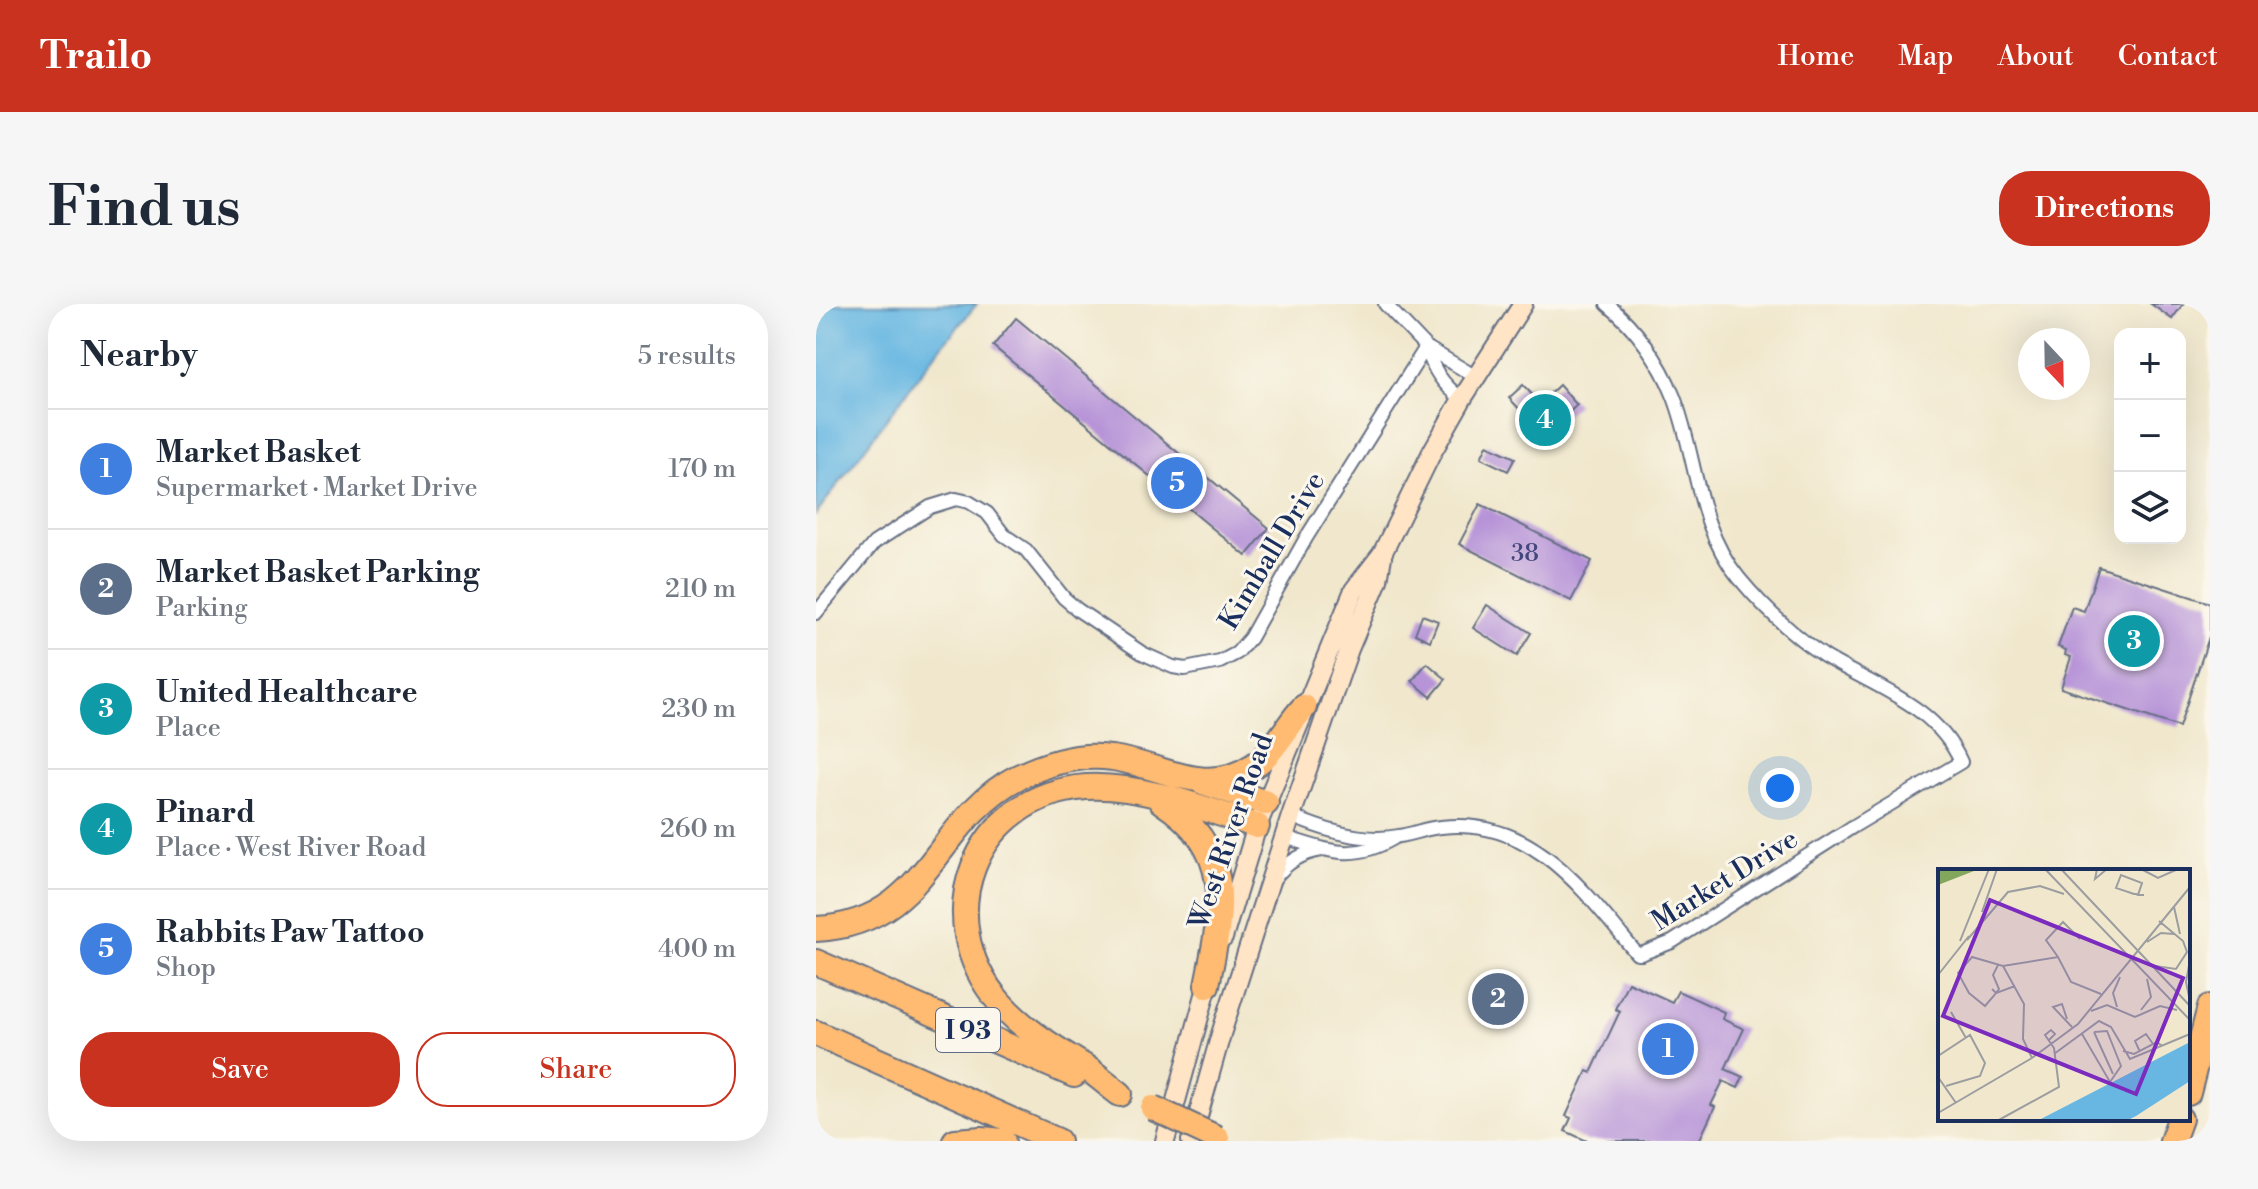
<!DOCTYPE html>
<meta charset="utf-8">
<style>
:root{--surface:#fff;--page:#f6f6f7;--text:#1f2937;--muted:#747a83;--line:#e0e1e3;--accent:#c8321e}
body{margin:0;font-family:"Libre Bodoni",serif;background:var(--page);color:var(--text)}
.controls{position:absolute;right:24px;top:24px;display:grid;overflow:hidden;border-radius:16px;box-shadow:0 8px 32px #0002}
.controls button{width:72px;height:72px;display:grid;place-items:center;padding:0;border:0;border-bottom:2px solid var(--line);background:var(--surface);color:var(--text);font:40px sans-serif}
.compass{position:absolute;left:1202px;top:24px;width:72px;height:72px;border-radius:50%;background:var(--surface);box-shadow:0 8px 32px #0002;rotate:158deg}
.you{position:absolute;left:964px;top:484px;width:28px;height:28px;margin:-20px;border:6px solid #fff;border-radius:50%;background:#1a73e8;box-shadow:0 0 0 12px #1a73e833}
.badge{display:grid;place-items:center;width:52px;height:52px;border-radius:50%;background:var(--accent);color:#fff;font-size:26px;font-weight:700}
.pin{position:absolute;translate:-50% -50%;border:4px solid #fff;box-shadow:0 2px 8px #0006}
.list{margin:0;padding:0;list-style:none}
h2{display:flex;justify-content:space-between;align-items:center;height:104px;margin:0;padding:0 32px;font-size:34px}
h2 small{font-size:26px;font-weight:400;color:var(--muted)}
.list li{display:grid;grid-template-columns:52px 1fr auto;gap:24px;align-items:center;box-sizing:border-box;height:120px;padding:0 32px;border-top:2px solid var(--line)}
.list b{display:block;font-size:30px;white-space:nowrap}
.list p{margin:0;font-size:26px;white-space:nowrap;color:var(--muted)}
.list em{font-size:26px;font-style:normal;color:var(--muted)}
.actions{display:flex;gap:16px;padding:24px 32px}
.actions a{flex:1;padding:18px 0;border:2px solid var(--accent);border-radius:32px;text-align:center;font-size:28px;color:var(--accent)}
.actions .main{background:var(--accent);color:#fff}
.icon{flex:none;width:44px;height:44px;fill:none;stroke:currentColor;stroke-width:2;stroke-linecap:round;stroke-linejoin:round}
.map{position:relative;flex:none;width:1394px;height:837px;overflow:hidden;border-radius:32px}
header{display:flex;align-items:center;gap:48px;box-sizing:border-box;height:112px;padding:0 40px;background:var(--accent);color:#fff}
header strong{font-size:38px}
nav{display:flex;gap:44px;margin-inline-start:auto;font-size:28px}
.intro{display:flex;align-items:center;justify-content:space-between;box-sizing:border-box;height:192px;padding:0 48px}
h1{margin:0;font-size:56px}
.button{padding:20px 36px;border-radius:32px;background:var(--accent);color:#fff;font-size:28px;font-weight:700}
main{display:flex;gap:48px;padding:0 48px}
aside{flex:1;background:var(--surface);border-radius:32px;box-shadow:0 8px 32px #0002}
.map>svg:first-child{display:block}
</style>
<header>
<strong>Trailo</strong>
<nav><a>Home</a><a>Map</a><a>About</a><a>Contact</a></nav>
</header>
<div class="intro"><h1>Find us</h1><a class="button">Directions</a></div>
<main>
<aside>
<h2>Nearby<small>5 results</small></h2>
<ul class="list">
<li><span class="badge" style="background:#3f7fe0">1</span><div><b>Market Basket</b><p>Supermarket · Market Drive</p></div><em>170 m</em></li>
<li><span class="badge" style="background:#5c6f8a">2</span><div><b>Market Basket Parking</b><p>Parking</p></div><em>210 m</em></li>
<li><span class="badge" style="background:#0f9aa8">3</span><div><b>United Healthcare</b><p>Place</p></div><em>230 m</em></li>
<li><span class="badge" style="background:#0f9aa8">4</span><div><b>Pinard</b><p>Place · West River Road</p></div><em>260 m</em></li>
<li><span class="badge" style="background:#3f7fe0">5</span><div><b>Rabbits Paw Tattoo</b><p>Shop</p></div><em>400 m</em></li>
</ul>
<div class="actions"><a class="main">Save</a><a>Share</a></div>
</aside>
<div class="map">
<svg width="1394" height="837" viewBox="0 0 1394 837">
<rect width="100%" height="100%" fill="#fbf7ec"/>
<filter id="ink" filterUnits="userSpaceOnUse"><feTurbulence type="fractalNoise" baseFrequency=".0125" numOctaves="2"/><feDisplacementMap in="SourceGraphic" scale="16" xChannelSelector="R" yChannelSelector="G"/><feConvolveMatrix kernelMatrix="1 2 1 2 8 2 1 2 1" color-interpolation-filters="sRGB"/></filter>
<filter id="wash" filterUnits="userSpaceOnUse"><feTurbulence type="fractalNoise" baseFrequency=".006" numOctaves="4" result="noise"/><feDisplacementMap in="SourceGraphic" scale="32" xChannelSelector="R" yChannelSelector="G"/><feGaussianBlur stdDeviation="1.8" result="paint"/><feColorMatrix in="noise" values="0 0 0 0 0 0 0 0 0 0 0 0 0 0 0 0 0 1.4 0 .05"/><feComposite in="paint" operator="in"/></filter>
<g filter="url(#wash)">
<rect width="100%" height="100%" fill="#f0e7cc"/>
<path fill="#68b7e2" stroke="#4273a0" stroke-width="2" d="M0,0H161L119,50L0,210Z"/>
<g id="blocks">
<path fill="#b794d8" d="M1335,0H1367L1356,15Z
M200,14L453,224L430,252L177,42Z
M707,81L724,99L743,81L761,101L728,131L693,94Z
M671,141L699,154L692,167L665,154Z
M664,200L776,257L755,297L643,240Z
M1283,263L1394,299V330L1363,423L1245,384L1255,353L1249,351L1250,346L1242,343L1256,303L1268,307Z
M671,301L715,329L701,352L657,324Z
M606,311L622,317L614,337L599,330Z
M611,359L630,375L615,393L596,377Z
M812,678L856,698L862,687L908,708L906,715L928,725L909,765L927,773L922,784L907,777L895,801L899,803L883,837H771L749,827L755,814L750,812L771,767L775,769L804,707L799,705Z"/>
</g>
</g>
<g filter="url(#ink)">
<use href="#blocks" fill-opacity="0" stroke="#666f84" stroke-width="2"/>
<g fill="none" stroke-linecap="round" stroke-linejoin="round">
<g stroke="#666f84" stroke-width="16">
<path id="street" d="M569,0L610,43L660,73
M610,43C618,67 626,80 646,95
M0,309L58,239L114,203L140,195L153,198L171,209L188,231L210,246L248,294L262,306L326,349L357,363L369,365L404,358L421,349L434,334L490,234L610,43
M475,512C507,526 547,539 583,532C597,530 610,524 625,523C717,512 768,587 821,650H825L856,638L1038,522L1145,458C1119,400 1058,383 1008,352C977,331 947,303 923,274C880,222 881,153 858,93C844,57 820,24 791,0
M468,533C512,546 536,559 578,534
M458,575C470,559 485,549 506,546"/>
</g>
<g stroke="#666f84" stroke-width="22">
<path id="secondary" d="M407,634L441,522L538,286L566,250L616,148L646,95L707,0
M349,837L395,669
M375,837L405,730L475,512L533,345L562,276L566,253"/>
</g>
<g stroke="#666f84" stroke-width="28">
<path id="highway" d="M387,478L450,499
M345,497C421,547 406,606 391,681
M0,625C114,619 117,517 202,473C231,459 265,449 296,454C347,461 388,494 437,462C459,448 470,422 488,403
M0,658L258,771
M0,729L242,837
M1372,789L1394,703
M304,790C292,781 279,769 266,761C236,742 208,726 184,699C111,615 158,491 270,483C324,480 390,505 441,522
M139,837L166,835L187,837
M1356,837L1364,815"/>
</g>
<use href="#street" stroke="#fff" stroke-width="12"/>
<use href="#secondary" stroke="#ffe4c6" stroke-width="18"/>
<use href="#highway" stroke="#febb71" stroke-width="24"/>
<g stroke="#666f84" stroke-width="28" stroke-linecap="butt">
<path id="highway-bridge" d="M337,804L401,834"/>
</g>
<use href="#highway-bridge" stroke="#febb71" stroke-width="24"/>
</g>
</g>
<g text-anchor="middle" stroke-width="6" stroke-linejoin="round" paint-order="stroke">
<g font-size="24" fill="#42487c">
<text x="709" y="257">38</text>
</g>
<rect fill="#fbf7ec" stroke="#5e6b89" stroke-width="2" x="120" y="704" width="64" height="44" rx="6"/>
<g font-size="26" font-weight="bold" fill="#1b2f5e">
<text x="152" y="735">I 93</text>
</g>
<g font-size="28" fill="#1b2f5e" stroke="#fbf7ec">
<text transform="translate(455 246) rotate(-59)" y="10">Kimball Drive</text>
<text transform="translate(414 527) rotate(-71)" y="10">West River Road</text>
<text transform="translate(908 575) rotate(-32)" y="10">Market Drive</text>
</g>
</g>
<g transform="translate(1122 565)">
<rect width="252" height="252" fill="#f0e7cc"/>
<path d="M0,0H41L0,16Z" fill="#82a65c"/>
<path d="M252,173V212L198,247L188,252H99Z" fill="#68b7e2"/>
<path fill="none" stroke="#9b9da0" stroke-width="2" d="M107,0L252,151M123,0L252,137M159,0L157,10L169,0M203,0L220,9L240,0M200,26L204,14L183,6L178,19L196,25H198L200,26H206M236,38L242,65M44,43L59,0M29,71L70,23L102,17L126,25M22,72L51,0M209,73L223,64L236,65M120,88L108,71L125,53L142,70M252,91L248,113L252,132M65,97L86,135L85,170L94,189M217,97L238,100L249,83L245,72L221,52M0,106L31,67M77,117L58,124L47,137L31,124L20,104L34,88L65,97L120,88L133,113L163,125M54,120L58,124L61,120L55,106L60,96M179,138L175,124L182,108M203,141L213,128L209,110M153,142L169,136L197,148L222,137L239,141M13,143L28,169M129,150L124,135L115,138L134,158M156,163L175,205M144,165L172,213L183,197L169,162L156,163M185,182L196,185L219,173L224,177M202,183L197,172L208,165L215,175M116,185L161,152L173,158L192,190L252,165M0,187L32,166L47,194L42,207L8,217M0,208L18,234M0,244L94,189L140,155L252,18M59,252L121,218L116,179L107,166L113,161L117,165L111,171"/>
<path fill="#7b2cbf" fill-opacity="0.15" stroke="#7b2cbf" stroke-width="4" d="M52,31L245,109L198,225L5,147Z"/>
<rect width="252" height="252" fill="none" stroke="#1b2f5e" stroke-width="4"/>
</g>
</svg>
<div class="controls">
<button>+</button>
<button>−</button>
<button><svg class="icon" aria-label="layers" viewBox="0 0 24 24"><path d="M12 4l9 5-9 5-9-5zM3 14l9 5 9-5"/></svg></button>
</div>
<svg class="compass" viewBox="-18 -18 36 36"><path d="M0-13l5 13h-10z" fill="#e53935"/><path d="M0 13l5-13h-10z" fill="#747a83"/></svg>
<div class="you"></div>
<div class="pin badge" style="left:852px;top:745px;background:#3f7fe0">1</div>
<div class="pin badge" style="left:682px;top:695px;background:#5c6f8a">2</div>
<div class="pin badge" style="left:1318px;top:337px;background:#0f9aa8">3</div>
<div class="pin badge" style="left:729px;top:116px;background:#0f9aa8">4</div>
<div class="pin badge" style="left:361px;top:179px;background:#3f7fe0">5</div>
</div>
</main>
